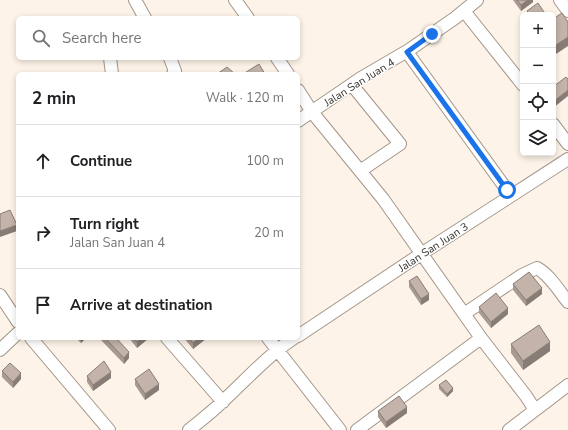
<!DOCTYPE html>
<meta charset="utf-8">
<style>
:root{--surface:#fff;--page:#f2f2f2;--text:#202124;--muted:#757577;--line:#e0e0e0}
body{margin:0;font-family:"Nunito Sans",sans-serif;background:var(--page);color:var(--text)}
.controls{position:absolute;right:12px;top:12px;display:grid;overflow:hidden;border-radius:6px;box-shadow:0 2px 6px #0003}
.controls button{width:36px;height:36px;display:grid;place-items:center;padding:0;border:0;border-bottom:1px solid var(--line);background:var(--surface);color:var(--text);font:20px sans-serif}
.stop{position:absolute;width:12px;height:12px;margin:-9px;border:3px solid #1a73e8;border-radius:50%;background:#fff}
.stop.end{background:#1a73e8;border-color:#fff;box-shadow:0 1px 4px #0008}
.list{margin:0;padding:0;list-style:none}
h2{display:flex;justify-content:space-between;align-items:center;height:52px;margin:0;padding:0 16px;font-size:17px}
h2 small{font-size:13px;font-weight:400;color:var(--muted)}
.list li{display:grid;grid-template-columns:26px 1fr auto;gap:12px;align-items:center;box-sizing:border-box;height:72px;padding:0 16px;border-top:1px solid var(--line)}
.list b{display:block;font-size:15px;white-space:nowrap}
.list p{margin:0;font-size:13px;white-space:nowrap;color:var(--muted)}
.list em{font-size:13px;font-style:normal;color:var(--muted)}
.icon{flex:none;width:22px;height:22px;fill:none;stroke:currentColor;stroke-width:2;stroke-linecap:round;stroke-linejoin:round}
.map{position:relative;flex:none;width:568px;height:430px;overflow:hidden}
.search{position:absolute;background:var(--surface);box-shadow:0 2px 6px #0003;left:16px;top:16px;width:284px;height:44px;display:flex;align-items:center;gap:10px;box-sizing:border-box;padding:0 14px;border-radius:6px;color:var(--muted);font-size:15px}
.panel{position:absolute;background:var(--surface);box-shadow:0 2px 6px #0003;left:16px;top:72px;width:284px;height:268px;border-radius:6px}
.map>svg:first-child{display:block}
</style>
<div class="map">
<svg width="568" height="430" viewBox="0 0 568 430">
<rect width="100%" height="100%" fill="#fdf3e8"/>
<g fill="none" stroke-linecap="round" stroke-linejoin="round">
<g stroke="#a2968a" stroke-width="14">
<path id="minor" d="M135,0L145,18
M235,0L248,18
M560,0L568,11
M464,11L523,85
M407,52L507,190L510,193L514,194
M110,58L112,74
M170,58L175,71L173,74
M277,58L288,74
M352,85L400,144L360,171
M298,90L312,112L383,199L481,338L526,396L535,410
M298,121L361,78L409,50L455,18L477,0
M553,124L568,144
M0,295L18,322
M464,314L522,275L537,268C550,275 559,291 568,302
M298,336L421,254L568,159
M31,338L109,430
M167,338L223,402
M268,338L340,430
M0,350L18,333
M189,430C200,421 212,412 222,402C246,380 267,356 294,338
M357,430L481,338
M509,430L568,385"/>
</g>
<use href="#minor" stroke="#fff" stroke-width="12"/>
</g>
<path fill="#a89a91" d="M513,0H533V2L521,11Z
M409,281L429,300L421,305L409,287Z
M513,284L542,294L526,306L513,290Z
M479,307L508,314L491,328L479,313Z
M76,338H86L81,343Z
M101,338H116L129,358L124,364L101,340Z
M129,338H149L137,348Z
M184,338H207L193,349Z
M511,344L550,351L523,370L511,353Z
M2,371L21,379L13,388L2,377Z
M87,376L111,378L93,391L87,382Z
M135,379L159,390L145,400L135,385Z
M439,385L453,391L447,397L439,389Z
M378,411L407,413L386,428L378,417Z"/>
<path fill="#887d76" d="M528,0H533V2L521,11V5Z
M568,37V46L553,56V47Z
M568,90V96L553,108V102Z
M17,225V231L0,237V231Z
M542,288V294L526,306V300Z
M429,294V300L421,305V299Z
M508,308V314L491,328V322Z
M81,338H86L81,343Z
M142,338H149L137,348V342Z
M199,338H207L193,349V343Z
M550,342V351L523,370V361Z
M129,352V358L124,364V358Z
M111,372V378L93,391V385Z
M21,373V379L13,388V382Z
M159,384V390L145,400V394Z
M453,388V391L447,397V394Z
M407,407V413L386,428V422Z"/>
<path fill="#c3b3a9" stroke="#887d76" d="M517,0H528L521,5Z
M538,3L546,15H530L527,11Z
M562,13L568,22V37L553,47V19Z
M259,64L265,74H243Z
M227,67L235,74H217Z
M566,77L568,79V90L553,102V87Z
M10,210L17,225L0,231V214Z
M529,272L542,288L526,300L513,284Z
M417,276L429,294L421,299L409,281Z
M496,293L508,308L491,322L479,307Z
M539,325L550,342L523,361L511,344Z
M105,338H116L129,352L124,358Z
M134,338H142L137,342Z
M189,338H199L193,343Z
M104,361L111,372L93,385L87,376Z
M10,363L21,373L13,382L2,371Z
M149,369L159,384L145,394L135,379Z
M446,380L453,388L447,394L439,385Z
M399,396L407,407L386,422L378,411Z"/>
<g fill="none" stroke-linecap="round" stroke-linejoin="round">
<path stroke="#1a73e8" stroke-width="5" d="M432,34L407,52L507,190"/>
</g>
<g text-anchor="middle" stroke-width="3" stroke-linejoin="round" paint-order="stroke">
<g font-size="11" fill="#38342e" stroke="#fff">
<text transform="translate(359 82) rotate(-32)" y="4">Jalan San Juan 4</text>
<text transform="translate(433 247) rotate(-33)" y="4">Jalan San Juan 3</text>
</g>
</g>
</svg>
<div class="controls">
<button>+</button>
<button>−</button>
<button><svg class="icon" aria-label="locate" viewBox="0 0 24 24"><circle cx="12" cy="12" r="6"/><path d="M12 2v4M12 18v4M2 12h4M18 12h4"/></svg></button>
<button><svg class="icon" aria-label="layers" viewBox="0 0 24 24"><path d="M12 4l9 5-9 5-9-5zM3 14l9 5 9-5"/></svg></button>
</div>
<div class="stop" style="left:507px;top:190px"></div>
<div class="stop end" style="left:432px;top:34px"></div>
<div class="search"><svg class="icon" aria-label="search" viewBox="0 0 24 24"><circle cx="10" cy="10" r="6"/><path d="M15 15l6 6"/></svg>Search here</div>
<section class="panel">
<h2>2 min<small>Walk · 120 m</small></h2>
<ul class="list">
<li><svg class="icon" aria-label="ahead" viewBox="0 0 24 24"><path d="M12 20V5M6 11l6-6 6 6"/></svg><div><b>Continue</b></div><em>100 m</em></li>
<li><svg class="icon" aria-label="right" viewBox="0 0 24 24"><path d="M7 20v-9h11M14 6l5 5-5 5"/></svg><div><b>Turn right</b><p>Jalan San Juan 4</p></div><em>20 m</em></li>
<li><svg class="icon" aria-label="arrive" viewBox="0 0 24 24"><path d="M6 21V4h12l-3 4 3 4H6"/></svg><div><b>Arrive at destination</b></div></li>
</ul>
</section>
</div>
